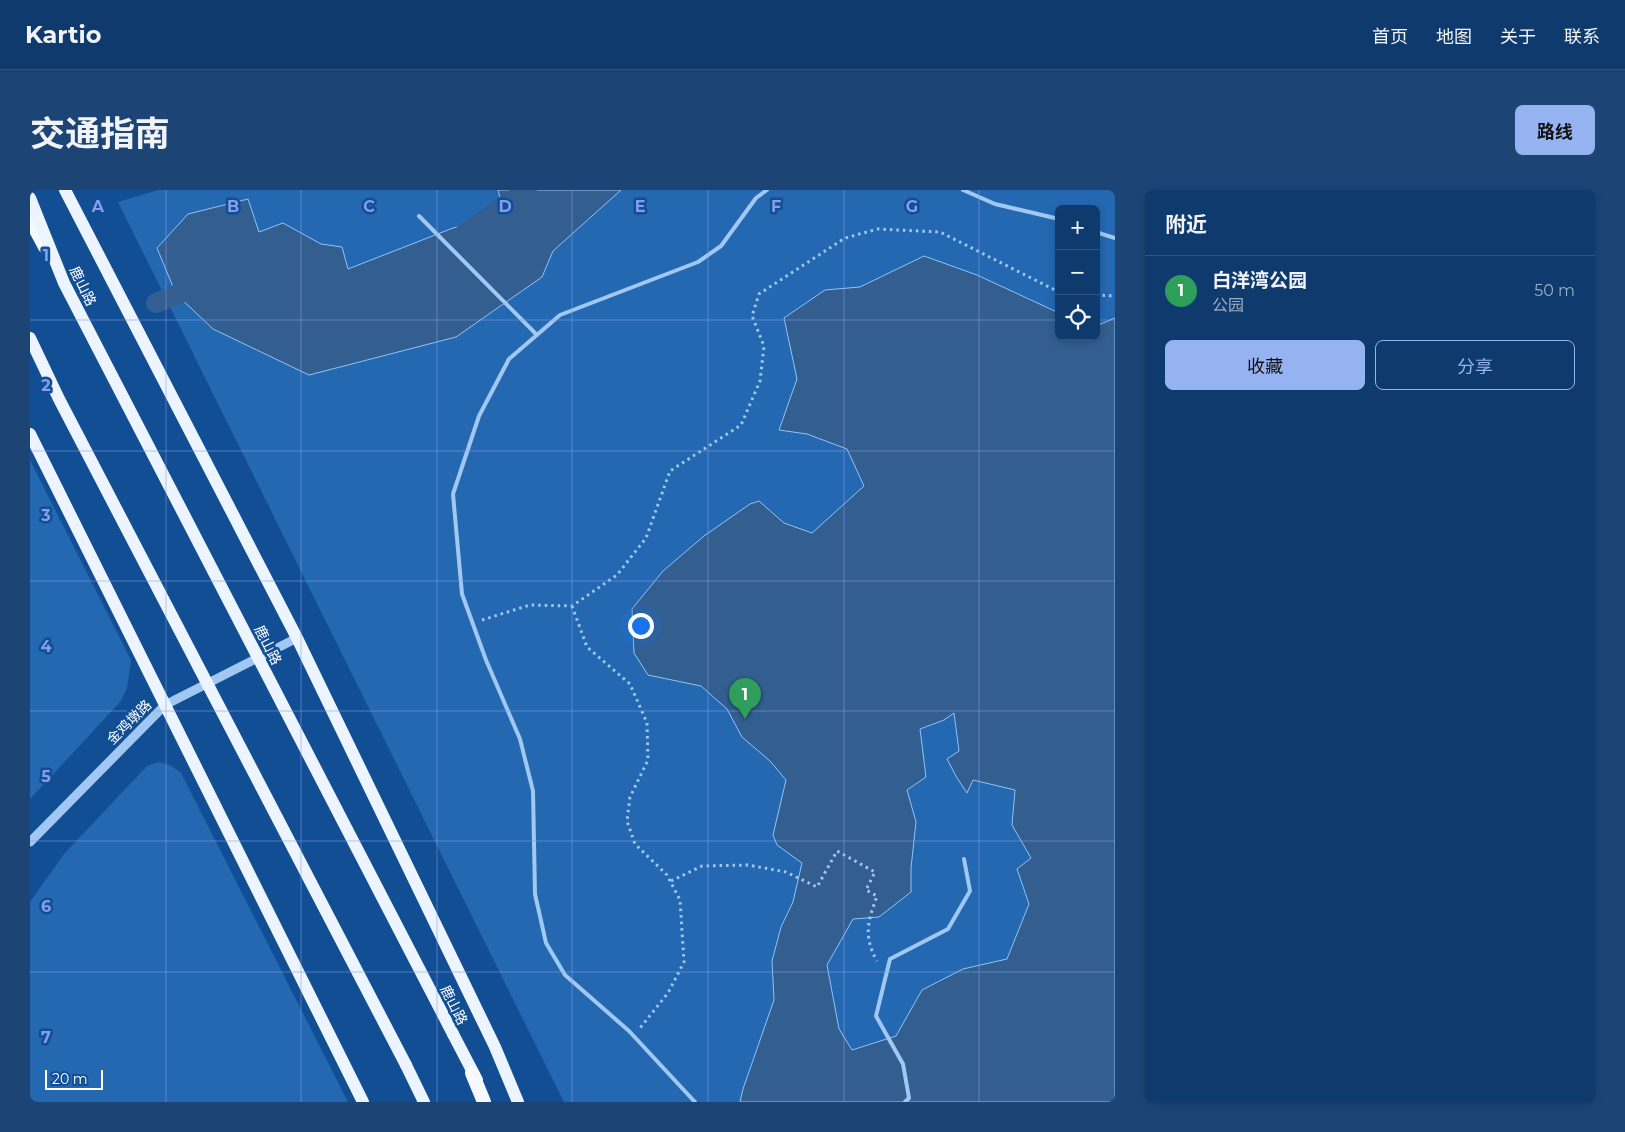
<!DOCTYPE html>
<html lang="zh">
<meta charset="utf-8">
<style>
:root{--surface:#0e3a6e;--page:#1c4576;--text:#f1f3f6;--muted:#9badc2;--line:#2e5481;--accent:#95b2f1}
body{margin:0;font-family:Montserrat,"Noto Sans SC",sans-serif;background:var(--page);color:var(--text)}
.controls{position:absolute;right:15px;top:15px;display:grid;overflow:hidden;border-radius:8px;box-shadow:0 2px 8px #0003}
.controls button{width:45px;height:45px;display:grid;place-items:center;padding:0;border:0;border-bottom:1px solid var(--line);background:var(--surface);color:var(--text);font:25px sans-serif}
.scale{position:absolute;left:15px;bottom:12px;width:58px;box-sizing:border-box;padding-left:5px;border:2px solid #fff;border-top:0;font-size:14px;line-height:18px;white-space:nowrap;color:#fff;-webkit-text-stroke:4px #124e93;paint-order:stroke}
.you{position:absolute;left:610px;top:435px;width:18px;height:18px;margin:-12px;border:4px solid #fff;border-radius:50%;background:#1a73e8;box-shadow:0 0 0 8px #1a73e833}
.badge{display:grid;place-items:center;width:32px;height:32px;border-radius:50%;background:var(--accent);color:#fff;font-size:16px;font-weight:700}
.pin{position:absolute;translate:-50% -41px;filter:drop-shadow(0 1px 2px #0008)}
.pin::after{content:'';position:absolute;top:26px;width:18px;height:15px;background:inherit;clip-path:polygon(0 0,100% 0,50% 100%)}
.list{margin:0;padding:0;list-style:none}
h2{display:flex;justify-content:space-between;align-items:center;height:65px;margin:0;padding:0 20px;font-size:21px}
h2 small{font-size:16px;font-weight:400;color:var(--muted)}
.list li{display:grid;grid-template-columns:32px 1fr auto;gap:15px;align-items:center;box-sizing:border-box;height:70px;padding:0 20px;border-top:1px solid var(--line)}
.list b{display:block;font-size:19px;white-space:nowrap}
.list p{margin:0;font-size:16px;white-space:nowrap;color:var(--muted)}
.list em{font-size:16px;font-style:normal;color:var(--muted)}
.actions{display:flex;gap:10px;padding:15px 20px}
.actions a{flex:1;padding:11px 0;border:1px solid var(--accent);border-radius:8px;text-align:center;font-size:18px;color:var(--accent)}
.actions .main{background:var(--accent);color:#111}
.icon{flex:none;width:28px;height:28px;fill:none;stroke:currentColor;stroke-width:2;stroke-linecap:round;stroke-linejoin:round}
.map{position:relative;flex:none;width:1085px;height:912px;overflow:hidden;border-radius:8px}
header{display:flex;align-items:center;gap:30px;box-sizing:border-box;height:70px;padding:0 25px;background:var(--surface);border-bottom:1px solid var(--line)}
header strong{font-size:24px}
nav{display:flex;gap:28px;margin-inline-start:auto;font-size:18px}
.intro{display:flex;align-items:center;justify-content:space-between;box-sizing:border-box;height:120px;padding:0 30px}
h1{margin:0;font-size:35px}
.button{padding:12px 22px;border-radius:8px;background:var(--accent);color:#111;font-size:18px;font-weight:700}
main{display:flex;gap:30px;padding:0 30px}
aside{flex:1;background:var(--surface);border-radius:8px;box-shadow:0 2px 8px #0003}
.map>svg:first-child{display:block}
</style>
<header>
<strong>Kartio</strong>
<nav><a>首页</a><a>地图</a><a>关于</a><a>联系</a></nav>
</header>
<div class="intro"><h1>交通指南</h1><a class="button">路线</a></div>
<main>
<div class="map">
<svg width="1085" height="912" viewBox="0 0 1085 912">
<rect width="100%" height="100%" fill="#124e93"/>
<path fill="#2468b2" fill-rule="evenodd" d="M128,0H1085V912H534L88,12ZM1029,19H1066V146H1029Z
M0,270L101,470L97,498L91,511L0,609Z
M129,572L142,576L151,583L318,912H0V712L34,664L117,576Z"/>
<path fill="#325e90" stroke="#92c3f6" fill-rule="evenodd" d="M468,0H591L523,61L512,87L426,147L279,185L183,139L146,104L127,58L158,24L218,9L229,42L253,33L291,54L312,57L318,79L423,38L475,27Z
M894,66L947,85L1029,123V146H1066V136L1085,128V912H710L713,899L744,810L742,771L751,737L763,712L772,673L747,655L743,645L756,590L740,571L712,547L697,519L671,496L618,485L604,463L602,419L633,381L674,346L720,314L729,311L754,333L782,343L834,296L817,259L777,244L749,240L767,189L754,128L795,100L830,97ZM924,523L929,561L917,569L927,588L937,603L943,590L985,600L982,635L1001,668L987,679L999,714L977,769L933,779L892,800L866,846L822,860L809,839L797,775L823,729L849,727L881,702V678L886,632L877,600L896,587L890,539L914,530Z"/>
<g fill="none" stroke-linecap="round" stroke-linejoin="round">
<path stroke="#325e90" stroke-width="20" d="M429,48L497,0
M126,113L172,94"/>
<path stroke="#a0c8f2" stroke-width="3" stroke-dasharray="2.5 4" stroke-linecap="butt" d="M1066,105L1085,106
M542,416L557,457L600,494L617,533L618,570L600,607L597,631L605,654L637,685L650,710L654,772L638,803L610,838
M452,430L500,415L542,416L587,385L616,348L640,281L711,235L730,191L734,156L722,126L729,104L815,48L848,39L910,42L1029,102
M641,691L672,676L718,675L756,682L787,697L807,661L845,682L836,700L847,706C838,731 833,746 847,771"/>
<path stroke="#a0c8f2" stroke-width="4" d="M933,0L965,14L1029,29
M389,26L507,145
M1066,42L1085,48
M665,912L599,841L535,785L516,753L505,704L503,601L490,549L456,470L432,404L423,304L449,226L479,169L530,125L668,72L691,56L726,8L737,0
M875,912L879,908L873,874L846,826L860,769L918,739L940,701L934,669"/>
<path stroke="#a0c8f2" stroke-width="9" d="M0,652L135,515L267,448"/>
<path stroke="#ecf4ff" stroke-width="12" d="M35,0L267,448L465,857L488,912
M0,244L333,912
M423,844L447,890
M376,875L394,912"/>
<path stroke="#f6faff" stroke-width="14" d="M0,29L15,57
M442,883L454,912"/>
<path stroke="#ecf4ff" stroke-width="12" d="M0,8L34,93L423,844
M0,148L29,209L376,875"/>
</g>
<path fill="none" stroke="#839eea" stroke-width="1" stroke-opacity="0.55" d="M136,0V912M271,0V912M407,0V912M542,0V912M678,0V912M814,0V912M949,0V912M0,130H1029M1066,130H1085M0,261H1085M0,391H1085M0,521H1085M0,651H1085M0,782H1085"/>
<g text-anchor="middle" stroke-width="5" stroke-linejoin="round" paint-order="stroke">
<g font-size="14" fill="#fff" stroke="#124e93">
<text transform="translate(53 96) rotate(64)" y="5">鹿山路</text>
<text transform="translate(238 455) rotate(63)" y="5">鹿山路</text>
<text transform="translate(99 532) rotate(-45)" y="5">金鸡墩路</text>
<text transform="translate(424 815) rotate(63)" y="5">鹿山路</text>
</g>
</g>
<g font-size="16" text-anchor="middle" font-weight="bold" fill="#839eea" stroke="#124e93" stroke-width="5" stroke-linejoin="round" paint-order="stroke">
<text x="68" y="22">A</text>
<text x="203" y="22">B</text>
<text x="339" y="22">C</text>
<text x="475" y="22">D</text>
<text x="610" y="22">E</text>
<text x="746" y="22">F</text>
<text x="882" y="22">G</text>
<text x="16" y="71">1</text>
<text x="16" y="201">2</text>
<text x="16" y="331">3</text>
<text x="16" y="462">4</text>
<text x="16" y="592">5</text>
<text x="16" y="722">6</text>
<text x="16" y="853">7</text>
</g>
</svg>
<div class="controls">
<button>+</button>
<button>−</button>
<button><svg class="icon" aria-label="locate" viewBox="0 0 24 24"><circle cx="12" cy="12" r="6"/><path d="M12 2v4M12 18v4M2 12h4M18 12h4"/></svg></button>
</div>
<div class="scale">20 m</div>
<div class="you"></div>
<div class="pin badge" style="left:715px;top:529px;background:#2e9e5b">1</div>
</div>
<aside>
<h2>附近<small></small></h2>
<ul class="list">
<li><span class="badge" style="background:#2e9e5b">1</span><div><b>白洋湾公园</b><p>公园</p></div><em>50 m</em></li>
</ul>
<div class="actions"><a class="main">收藏</a><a>分享</a></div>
</aside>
</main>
